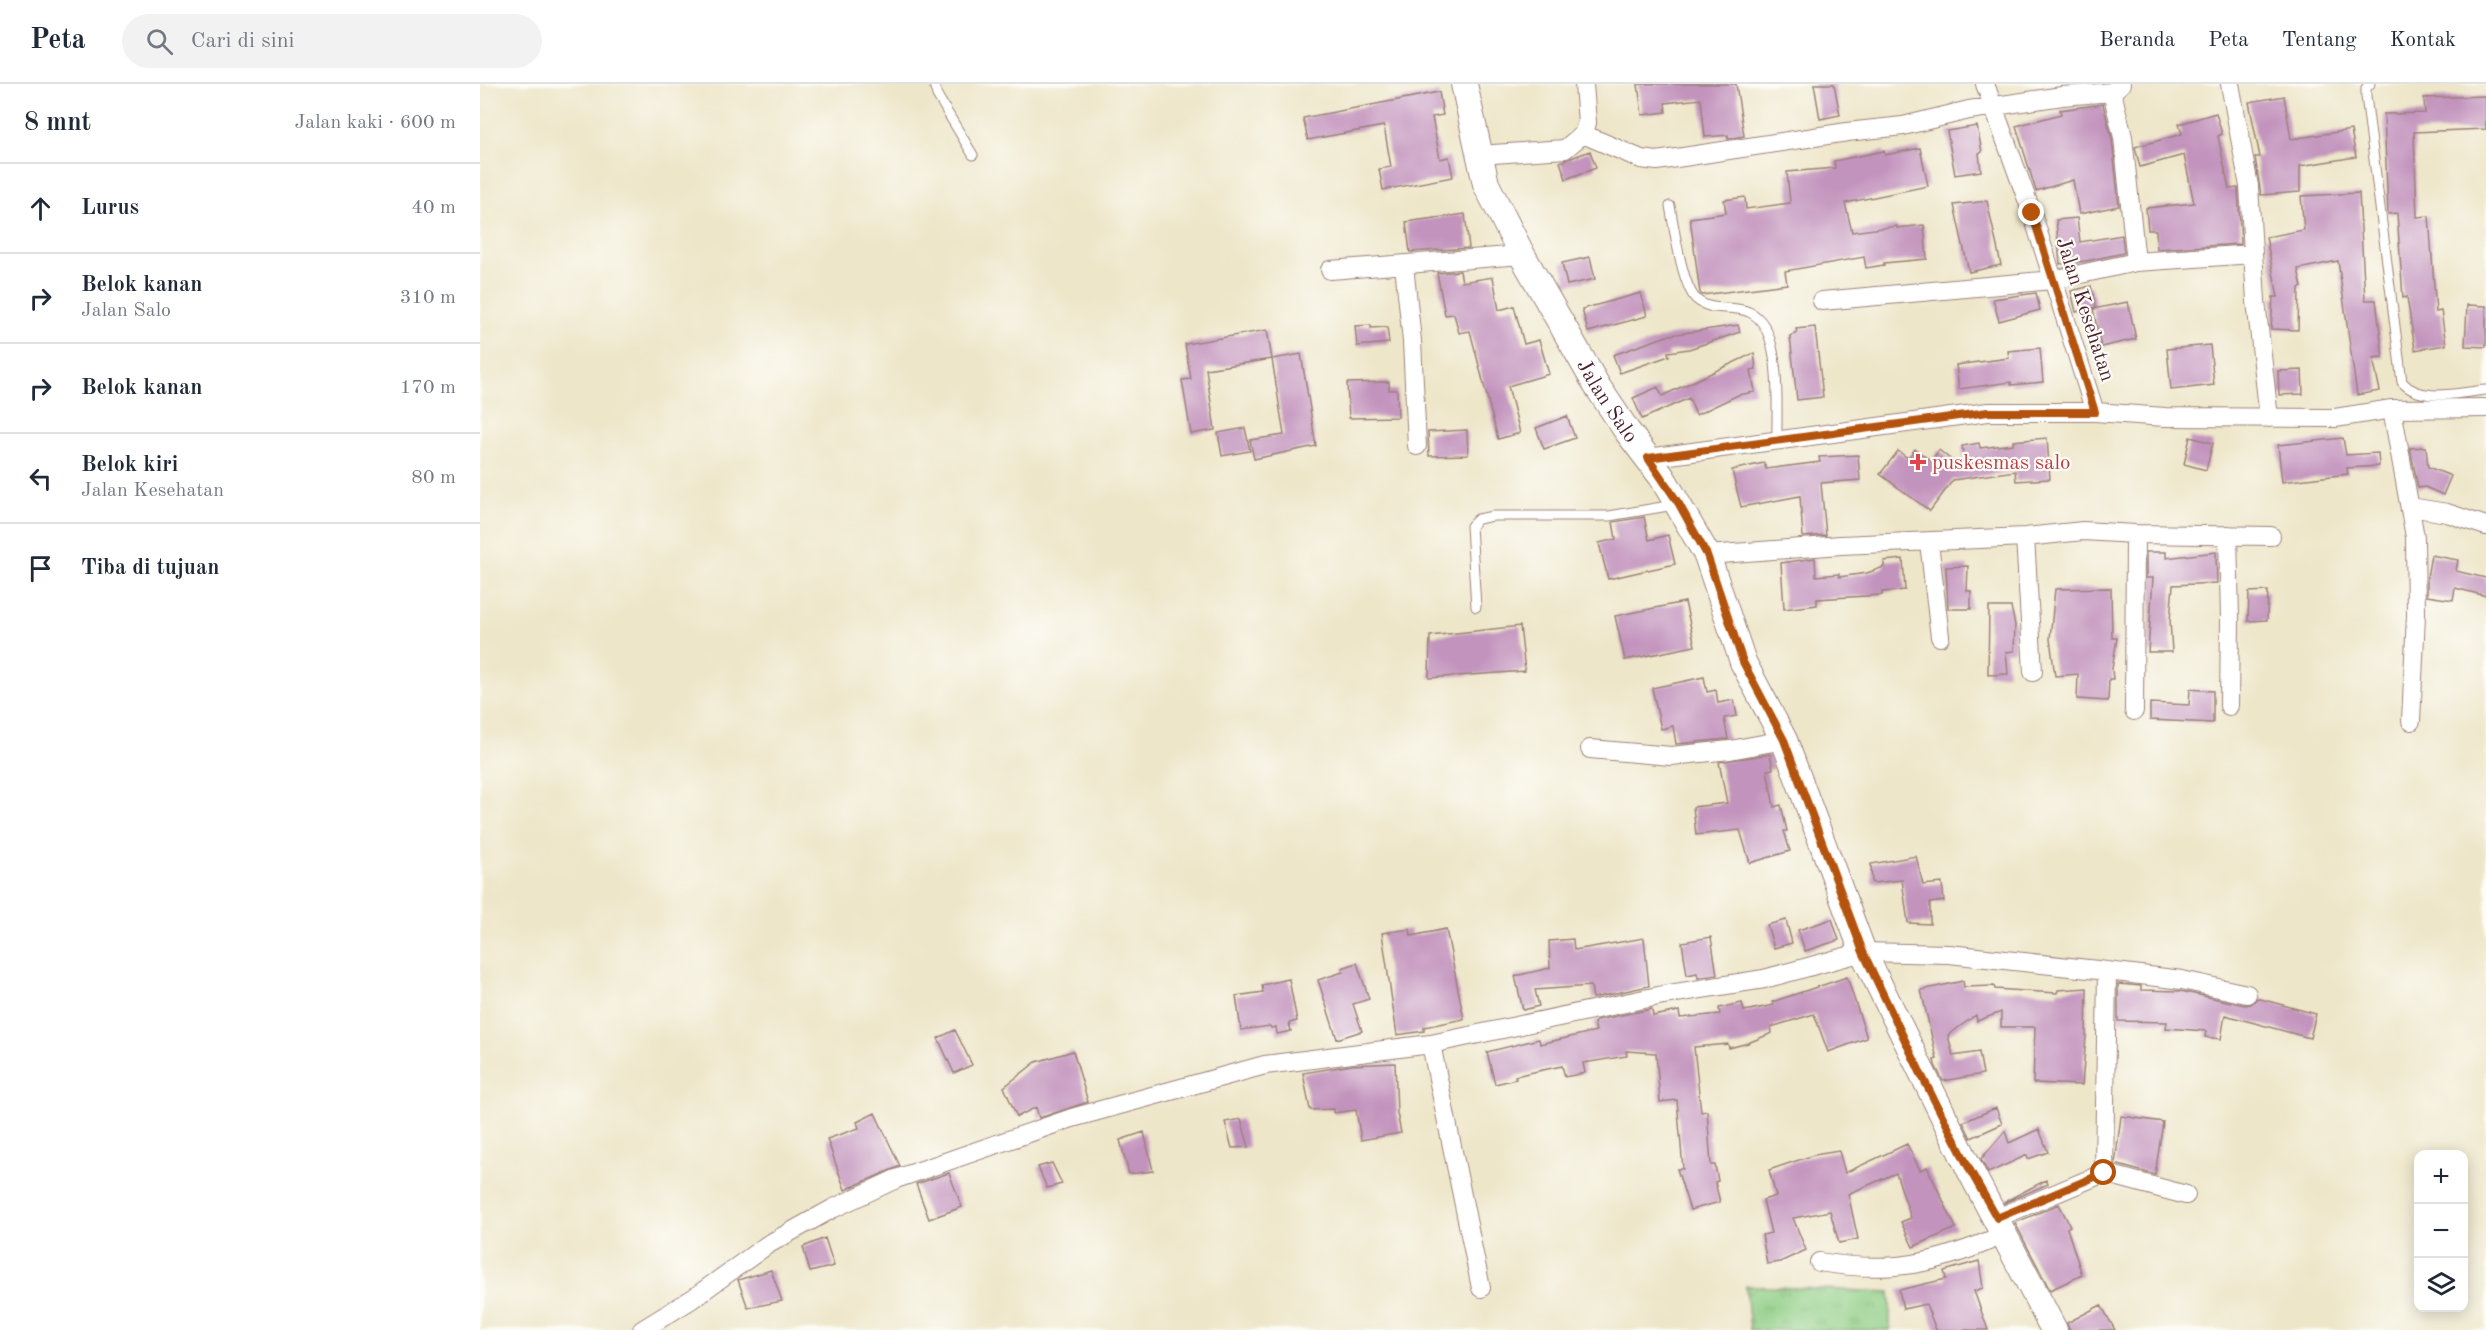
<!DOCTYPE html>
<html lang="id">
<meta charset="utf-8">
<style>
:root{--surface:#fff;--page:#f2f2f3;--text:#1f2937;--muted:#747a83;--line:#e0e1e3}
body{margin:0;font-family:"Old Standard TT",serif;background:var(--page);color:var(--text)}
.controls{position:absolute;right:18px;bottom:18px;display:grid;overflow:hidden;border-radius:12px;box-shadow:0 3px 15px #0003}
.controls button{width:54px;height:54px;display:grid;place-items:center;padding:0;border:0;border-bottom:2px solid var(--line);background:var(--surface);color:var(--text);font:30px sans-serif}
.stop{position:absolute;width:18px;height:18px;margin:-14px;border:4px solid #b45309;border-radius:50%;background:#fff}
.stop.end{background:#b45309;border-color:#fff;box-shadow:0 2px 6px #0008}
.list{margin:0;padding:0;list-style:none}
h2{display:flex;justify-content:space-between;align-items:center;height:78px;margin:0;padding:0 24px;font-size:26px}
h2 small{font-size:20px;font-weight:400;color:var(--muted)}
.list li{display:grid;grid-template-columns:39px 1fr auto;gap:18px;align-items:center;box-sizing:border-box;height:90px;padding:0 24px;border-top:2px solid var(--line)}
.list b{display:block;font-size:22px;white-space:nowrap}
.list p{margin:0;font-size:20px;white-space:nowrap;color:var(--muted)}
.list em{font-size:20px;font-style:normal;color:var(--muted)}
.icon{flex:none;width:33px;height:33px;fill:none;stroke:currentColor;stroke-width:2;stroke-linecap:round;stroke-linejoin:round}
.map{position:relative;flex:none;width:2006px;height:1246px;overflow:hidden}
header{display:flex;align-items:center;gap:36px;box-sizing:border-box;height:84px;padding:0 30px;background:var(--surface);border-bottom:2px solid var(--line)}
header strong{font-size:28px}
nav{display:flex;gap:33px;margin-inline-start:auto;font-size:21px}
.search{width:420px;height:54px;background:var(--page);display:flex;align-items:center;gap:15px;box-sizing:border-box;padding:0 21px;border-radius:33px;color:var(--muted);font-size:22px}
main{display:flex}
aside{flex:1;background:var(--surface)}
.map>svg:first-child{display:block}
</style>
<header>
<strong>Peta</strong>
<div class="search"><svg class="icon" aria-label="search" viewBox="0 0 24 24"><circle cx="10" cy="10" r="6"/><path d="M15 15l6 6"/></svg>Cari di sini</div>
<nav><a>Beranda</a><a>Peta</a><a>Tentang</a><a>Kontak</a></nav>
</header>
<main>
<aside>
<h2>8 mnt<small>Jalan kaki · 600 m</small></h2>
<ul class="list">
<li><svg class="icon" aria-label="ahead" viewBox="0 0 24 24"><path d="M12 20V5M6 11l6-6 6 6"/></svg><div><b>Lurus</b></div><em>40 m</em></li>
<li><svg class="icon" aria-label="right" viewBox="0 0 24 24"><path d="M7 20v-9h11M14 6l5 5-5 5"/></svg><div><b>Belok kanan</b><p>Jalan Salo</p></div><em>310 m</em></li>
<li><svg class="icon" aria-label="right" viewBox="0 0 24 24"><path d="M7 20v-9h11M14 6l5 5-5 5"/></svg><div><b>Belok kanan</b></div><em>170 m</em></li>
<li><svg class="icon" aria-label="left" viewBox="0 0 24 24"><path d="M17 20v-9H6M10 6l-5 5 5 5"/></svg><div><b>Belok kiri</b><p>Jalan Kesehatan</p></div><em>80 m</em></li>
<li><svg class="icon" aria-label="arrive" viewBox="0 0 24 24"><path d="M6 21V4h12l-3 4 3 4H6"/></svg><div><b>Tiba di tujuan</b></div></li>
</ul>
</aside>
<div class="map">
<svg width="2006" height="1246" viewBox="0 0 2006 1246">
<defs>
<pattern id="grass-tufts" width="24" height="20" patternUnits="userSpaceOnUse" patternTransform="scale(1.5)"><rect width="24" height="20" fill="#8fce85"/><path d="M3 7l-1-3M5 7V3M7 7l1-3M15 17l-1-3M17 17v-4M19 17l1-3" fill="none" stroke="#7db073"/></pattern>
</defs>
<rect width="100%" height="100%" fill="#fdfcf7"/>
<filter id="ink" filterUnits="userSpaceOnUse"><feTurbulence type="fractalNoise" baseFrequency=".0167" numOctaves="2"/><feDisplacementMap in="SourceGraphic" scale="12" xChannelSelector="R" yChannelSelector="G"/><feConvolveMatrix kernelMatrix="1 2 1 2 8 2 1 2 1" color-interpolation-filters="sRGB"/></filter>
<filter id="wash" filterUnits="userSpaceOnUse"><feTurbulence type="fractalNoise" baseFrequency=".008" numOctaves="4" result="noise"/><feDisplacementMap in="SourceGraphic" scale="24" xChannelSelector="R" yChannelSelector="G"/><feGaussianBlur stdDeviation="1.35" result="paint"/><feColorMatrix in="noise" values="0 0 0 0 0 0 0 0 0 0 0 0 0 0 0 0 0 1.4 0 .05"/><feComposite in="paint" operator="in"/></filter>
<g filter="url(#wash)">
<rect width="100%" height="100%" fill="#eee6c9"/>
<path fill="url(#grass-tufts)" stroke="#6c7658" stroke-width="1.5" d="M1266,1202L1410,1208V1246H1270Z"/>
<g id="blocks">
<path fill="#c293bd" d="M1158,0H1256L1264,52L1248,55V51L1225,53L1221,15L1185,19L1186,28L1162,31Z
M1334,0H1354L1360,31L1340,35Z
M959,8L963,31L952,33L960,75L969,73L973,93L903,106L899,85L911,83L904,42L828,56L823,34Z
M1804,12L1811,55L1871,46L1876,73L1820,82V108L1781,111L1775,73H1780L1769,18Z
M2006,12V45L1934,48L1937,133L1949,132L1956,228L1961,227L1966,261L1935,266L1927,213L1923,214L1917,129L1908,130L1904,30L1945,29L1944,14Z
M1623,20L1632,55L1639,122L1599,130L1593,96L1556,107L1536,42L1581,30L1580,26Z
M1736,29L1742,50L1738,52L1749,105L1758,104L1761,160L1677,165L1676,146H1668L1666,124L1714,119L1704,71L1660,83L1655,63L1702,50L1699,40Z
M1497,42L1502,68L1499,69L1501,87L1475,91L1467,47Z
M1440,64L1448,102L1365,119L1372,148L1417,142V144L1444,141L1447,175L1404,179V181L1386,184L1384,173L1305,187L1307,200L1222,211L1220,209L1210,134L1246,129L1244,116L1265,113L1266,125L1310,119L1307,88L1355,84L1354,77L1404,67L1405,71Z
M1110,67L1116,84L1086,95L1080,78Z
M1879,109L1885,216H1896L1903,273L1893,274L1900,307L1877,311L1858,177L1818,185L1822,203L1819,204L1818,246L1791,245L1793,213H1798L1786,153L1824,146L1821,112Z
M1507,117L1521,181L1489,188L1474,121Z
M985,130L989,164L930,168L926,138Z
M1597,134L1600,158L1642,151L1644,169L1606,177L1580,180L1576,136Z
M1110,173L1115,195L1087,201L1082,179Z
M980,187L982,198L1013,193L1019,226L1034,222L1044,260L1059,256L1069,290L1028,302L1040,349L1018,355L990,247L979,249L974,230L965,231L957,189Z
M1611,202L1616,223L1596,228L1591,207Z
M1161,209L1167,232L1108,248L1102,225Z
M1556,209L1560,226L1519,237L1513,215Z
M1648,218L1656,255L1621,263L1613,225Z
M1987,221L2006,222V263L1985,262Z
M891,241V244L907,243L909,259L877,262L875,242Z
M1258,241L1260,248L1209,265L1188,268L1189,272L1140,289L1133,271L1190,251Z
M1335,243L1343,313L1317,316L1310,252L1317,249L1316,245Z
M787,246L792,275L726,285L735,346L711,350L702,296L711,295L705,260Z
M1730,261L1734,301L1691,306L1687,265Z
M1560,264L1563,298L1531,301V298L1479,305L1476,281L1529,274L1528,267Z
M1274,269L1276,285L1271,286L1275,308L1258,311L1216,331L1209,314L1162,335L1153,314L1178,303L1182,312Z
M821,270L836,362L774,375L770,356L804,351L792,275Z
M1822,286L1823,310L1799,311L1798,287Z
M909,298V306H917L918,333L869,334L867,299Z
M1087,332L1095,354L1064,365L1056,344Z
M765,344L770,367L742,372L738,349Z
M987,346L988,371L949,372L948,348Z
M1710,353L1733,359L1726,386L1704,380Z
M1567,354L1570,395L1536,397L1535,387L1473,396L1450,427L1400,390L1418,367L1428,374L1435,365L1451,377L1459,366L1485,387L1482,362L1499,359L1500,364L1533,360V357Z
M1863,354L1866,371L1898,369L1899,382L1867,384L1868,390L1802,398L1798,361Z
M1946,363L1948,383L1971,392L1963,411L1945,403L1938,404L1930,364Z
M1378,371L1380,396L1341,399L1346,451L1323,453L1320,412L1261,423L1252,386L1284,379L1286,385L1340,378L1339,373Z
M1164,433L1169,456L1188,451L1195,480L1128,495L1119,459L1136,455L1133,438Z
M1666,468H1686V474L1736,468L1737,499L1693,501L1690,536L1692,568H1668L1673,494H1666Z
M1951,471L1978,476L1976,487L2006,494V512L1975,504L1973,516L1947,512V493Z
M1335,474L1336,492L1359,490V493L1387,489L1404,483V477L1423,475L1425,506L1402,508V511L1337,515V521L1304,525L1301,479Z
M1488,482L1487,507H1491V525H1468L1466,483Z
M1631,504L1632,554H1637L1632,585L1633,595H1629L1628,617L1597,615L1598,590L1575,592L1570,555L1575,505Z
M1788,507L1787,536L1768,537L1769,508Z
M1205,518L1215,562L1145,576L1135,532Z
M1509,523H1531L1535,541L1534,567L1526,568L1528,590L1508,591Z
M1040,542L1045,587L949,594L950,552Z
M1224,593L1227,608L1236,606L1238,619L1254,616L1257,632L1244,634L1248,655L1196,660L1193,642L1181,645L1172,604Z
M1710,605L1733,607V639L1670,636V619L1709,621Z
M1290,670L1293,685L1287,686L1294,723L1301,721L1307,747H1304L1310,767L1270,779L1260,746L1216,751L1213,723L1247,719L1239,678Z
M1436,772L1443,801L1462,799L1464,817L1450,819V840L1428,839L1422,796L1392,799L1391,780Z
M1352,835L1359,856L1325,867L1318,846Z
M1306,836L1312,859L1294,864L1287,841Z
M930,845L931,852L966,845L984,935L944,943V947L917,951L902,849Z
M1231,853L1237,891L1218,894L1217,889L1207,891L1202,858Z
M1164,854L1169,902L1113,914L1111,902L1055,906L1059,922L1043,926L1035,892L1070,884L1069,857L1093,855L1094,866Z
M877,879L889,915L873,920L882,947L857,955L838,896L863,888L862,884Z
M1367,893L1387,954L1348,968L1334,930L1291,943L1292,949L1268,959L1249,964L1248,960L1214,963L1221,1028L1227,1027L1231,1081H1235L1238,1097L1235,1098L1240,1118L1210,1126L1197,1085H1203L1197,1016L1180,1018L1176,969L1146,967L1147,972L1103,979L1105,989L1085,993L1082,982L1035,992L1036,995L1015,1000L1007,968L1059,955L1060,960L1116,947L1114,939L1117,936L1172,925L1173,932L1199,927L1200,934L1240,930L1239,924L1262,919L1264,927L1294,921L1292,918Z
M809,895L817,937L809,939L811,947L797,950L796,943L791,944L790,942L761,946L756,912L783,908L782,901Z
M1483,897L1484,903L1514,902L1515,905L1577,909L1578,906L1607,904L1606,952L1602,1001L1553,999L1555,943H1521V928L1497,937L1496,931L1468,951L1473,972L1499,968L1503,990L1463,997L1455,981L1454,976L1457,975L1441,906Z
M1638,900L1661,902V906L1700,907L1765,921L1771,920L1777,914L1836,930L1830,954L1745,931L1741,955L1725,953L1726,947L1686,944L1687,938L1638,937Z
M475,946L492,981L474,989L458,954Z
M593,967L608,1018L559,1034L556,1023L537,1033L524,1003L556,978Z
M915,979L917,1029L921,1049L881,1056L876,1026L854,1029V1025L830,1026L823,989L872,981Z
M1516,1024L1522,1040L1491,1054L1483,1038Z
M395,1029L420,1082L365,1106L347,1055L379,1044L377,1038Z
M1641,1032L1683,1038L1675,1091L1635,1080Z
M761,1035L769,1063L752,1064L745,1038Z
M1559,1045L1568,1068L1548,1075L1547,1071L1508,1089L1501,1075L1525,1047L1529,1059Z
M664,1048L673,1087L649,1090L640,1056Z
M1427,1060L1440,1086L1447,1083L1476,1144L1433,1163L1421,1138L1431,1134L1416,1089L1368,1110L1378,1155L1359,1159L1350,1127L1313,1134L1326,1166L1300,1178L1287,1180L1282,1151L1291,1149L1283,1116L1296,1112L1289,1086L1334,1071L1359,1067L1365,1089Z
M572,1079L582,1100L567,1104L558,1083Z
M469,1089L482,1123L449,1135L436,1100Z
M1566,1096L1568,1100L1524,1119V1118Z
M1579,1120L1590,1142L1587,1144L1602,1191L1570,1206L1535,1139Z
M345,1154L354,1182L330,1188L323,1163Z
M1499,1177L1503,1204L1494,1207L1508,1246H1456L1446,1220L1423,1225L1419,1206L1466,1195L1464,1187Z
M291,1186L302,1217L268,1224L258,1196Z
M1621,1221L1635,1246H1589L1587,1239Z"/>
</g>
</g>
<g filter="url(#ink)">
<use href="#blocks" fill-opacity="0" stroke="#9c827a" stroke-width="1.5"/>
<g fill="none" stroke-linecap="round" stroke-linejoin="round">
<g stroke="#9c827a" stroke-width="11">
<path id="lane" d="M454,0L457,11L493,71
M1890,0L1886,4V12L1922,298C1942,320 1979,308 2006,306
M1190,122C1194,143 1202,201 1216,215C1231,229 1252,220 1269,228C1304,242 1296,326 1297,357
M996,523L991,442L998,435L1013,432H1129L1194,421"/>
</g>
<g stroke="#9c827a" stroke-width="20">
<path id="street" d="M1505,0L1552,129L1615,328
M1750,0L1769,102L1776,217L1789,334
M1632,8L1643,53L1656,178
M1103,50L1161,75L1177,77L1367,48L1423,42L1489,26L1582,12L1632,8L1641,0
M999,71L1085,65L1103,50L1107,39L1104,0
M924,181L932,257L937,362
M850,186L1042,171
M1342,217L1573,196L1656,178L1773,170
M1912,325L1935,453L1936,531L1931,637
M1168,374L1508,328H1615L1685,333L1855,334L1912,325L2006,324
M1930,423L1967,429L2006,442
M1748,451L1750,535L1749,622
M1545,453L1553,588
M1449,458L1460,553
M1227,471L1361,461L1545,453L1603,447L1655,450L1791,452
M1654,627L1655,450
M1110,665L1191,672L1250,666L1304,656
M951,960L1001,1204
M1624,1089L1706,1111
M1517,1134L1624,1089L1627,887
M1339,1178C1412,1190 1457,1180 1523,1151
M162,1246L212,1215L287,1161L352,1125L416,1095L592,1034L785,981L951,960L1183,911L1284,895L1383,868L1469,870L1627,887L1702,896L1767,910"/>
</g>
<g stroke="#9c827a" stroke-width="28">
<g id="secondary">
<path id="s1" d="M984,0L1006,100L1042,171L1117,302L1147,347L1182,393L1227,471L1263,578L1304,656L1383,868L1491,1088L1574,1246"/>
</g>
</g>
<use href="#lane" stroke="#fff" stroke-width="9"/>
<use href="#street" stroke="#fff" stroke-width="18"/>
<use href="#secondary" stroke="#fff" stroke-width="26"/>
</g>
</g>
<g fill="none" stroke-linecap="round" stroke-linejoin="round" filter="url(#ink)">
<path stroke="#b45309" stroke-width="8" d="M1552,129L1615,328H1508L1168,374L1199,420L1227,471L1263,578L1304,656L1383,868L1441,990L1491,1088L1517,1134L1624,1089"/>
</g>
<path fill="#e0444e" stroke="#fdfcf7" stroke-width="2" d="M1435 369h6v6h6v6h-6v6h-6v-6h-6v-6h6z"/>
<g text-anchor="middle" stroke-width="4.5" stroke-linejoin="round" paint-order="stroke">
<g font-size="21" fill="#4a1f2b" stroke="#fdfcf7">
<text transform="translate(1606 225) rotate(72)" y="7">Jalan Kesehatan</text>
<text dy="7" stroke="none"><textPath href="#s1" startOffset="351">Jalan Salo</textPath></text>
</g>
<g font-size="21" fill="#be3a42" stroke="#fdfcf7" text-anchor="start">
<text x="1452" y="385">puskesmas salo</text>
</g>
</g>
</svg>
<div class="controls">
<button>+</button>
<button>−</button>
<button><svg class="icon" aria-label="layers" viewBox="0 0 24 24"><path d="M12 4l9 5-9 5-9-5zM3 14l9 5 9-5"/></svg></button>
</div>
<div class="stop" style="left:1624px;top:1089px"></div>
<div class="stop end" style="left:1552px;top:129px"></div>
</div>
</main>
